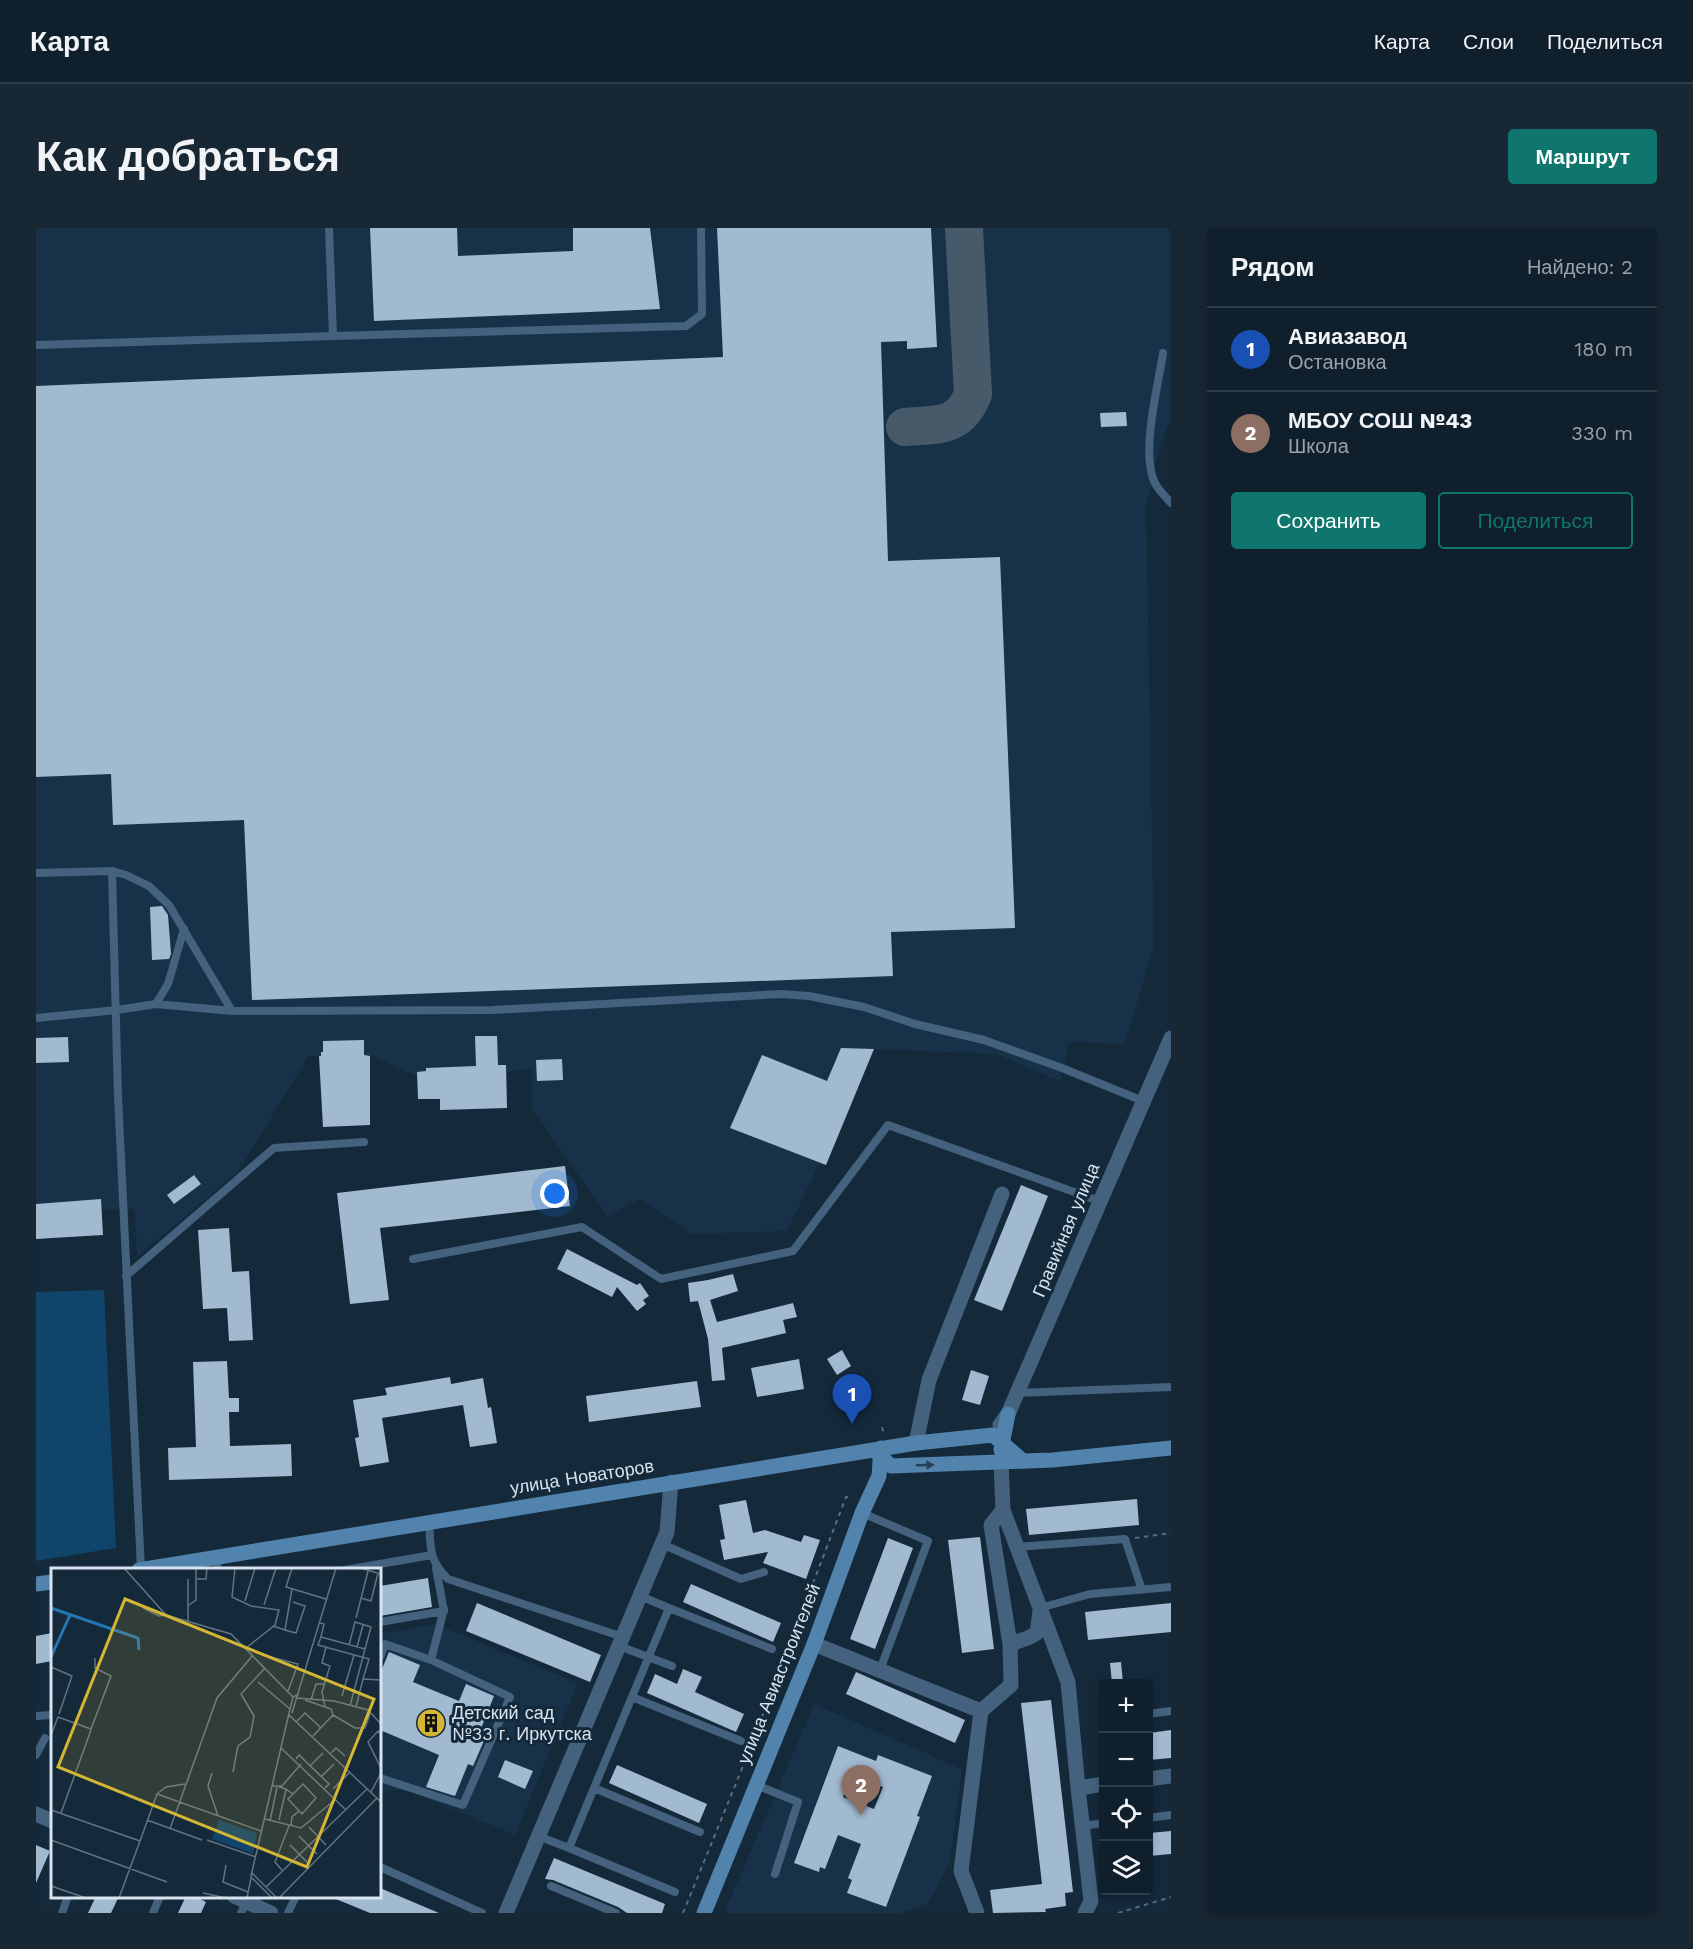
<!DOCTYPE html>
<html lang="ru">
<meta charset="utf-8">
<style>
:root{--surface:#0f1f2c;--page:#182734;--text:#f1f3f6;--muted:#9ba2a9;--line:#2f3d48;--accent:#0f766e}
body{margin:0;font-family:"Work Sans",sans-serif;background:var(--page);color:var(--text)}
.controls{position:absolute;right:18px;bottom:18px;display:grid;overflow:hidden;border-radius:6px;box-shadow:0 3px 9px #0003}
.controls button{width:54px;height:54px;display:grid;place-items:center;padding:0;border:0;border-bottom:2px solid var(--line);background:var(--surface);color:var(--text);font:30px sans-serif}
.you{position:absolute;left:519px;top:966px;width:21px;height:21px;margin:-15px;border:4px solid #fff;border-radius:50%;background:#1a73e8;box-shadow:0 0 0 9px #1a73e833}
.badge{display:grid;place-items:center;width:39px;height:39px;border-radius:50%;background:var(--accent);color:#fff;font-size:20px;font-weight:700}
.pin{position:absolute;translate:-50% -50px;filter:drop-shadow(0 2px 3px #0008)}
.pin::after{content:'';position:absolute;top:32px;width:21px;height:18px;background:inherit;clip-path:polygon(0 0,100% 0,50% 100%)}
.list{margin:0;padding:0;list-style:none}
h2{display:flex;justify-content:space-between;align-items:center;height:78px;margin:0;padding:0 24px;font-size:26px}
h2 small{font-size:20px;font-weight:400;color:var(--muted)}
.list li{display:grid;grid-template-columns:39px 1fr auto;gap:18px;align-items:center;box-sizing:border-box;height:84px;padding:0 24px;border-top:2px solid var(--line)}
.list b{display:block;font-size:22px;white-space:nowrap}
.list p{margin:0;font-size:20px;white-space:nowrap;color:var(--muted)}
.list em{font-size:20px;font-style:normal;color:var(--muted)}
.actions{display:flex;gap:12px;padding:18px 24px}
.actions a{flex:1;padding:14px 0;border:2px solid var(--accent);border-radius:6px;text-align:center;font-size:21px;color:var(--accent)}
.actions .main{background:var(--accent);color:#fff}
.icon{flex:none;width:33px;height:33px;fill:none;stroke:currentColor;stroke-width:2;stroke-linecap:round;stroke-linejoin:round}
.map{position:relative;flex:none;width:1135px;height:1685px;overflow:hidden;border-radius:6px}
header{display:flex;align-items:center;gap:36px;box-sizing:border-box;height:84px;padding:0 30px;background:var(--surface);border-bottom:2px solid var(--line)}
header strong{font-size:28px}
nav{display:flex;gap:33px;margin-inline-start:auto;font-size:21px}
.intro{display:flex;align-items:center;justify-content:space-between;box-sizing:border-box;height:144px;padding:0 36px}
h1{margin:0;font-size:42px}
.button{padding:15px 27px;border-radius:6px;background:var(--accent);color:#fff;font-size:21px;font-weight:700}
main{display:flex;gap:36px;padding:0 36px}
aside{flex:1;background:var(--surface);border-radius:6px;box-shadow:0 3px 9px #0003}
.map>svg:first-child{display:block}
</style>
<header>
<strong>Карта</strong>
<nav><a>Карта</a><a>Слои</a><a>Поделиться</a></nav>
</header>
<div class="intro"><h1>Как добраться</h1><a class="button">Маршрут</a></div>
<main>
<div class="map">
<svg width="1135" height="1685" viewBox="0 0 1135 1685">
<rect width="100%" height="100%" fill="#14293a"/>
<path fill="#173248" d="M0,0H1135V190L1124,218L1110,278L1118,718L1089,816L1033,814L1024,853L960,826L838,821L751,1003L655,1006L604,971L571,988L496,881V840L397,855L336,828H273L202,944L101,1029L99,981L0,984Z
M399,1396L542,1455L479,1607L369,1561L344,1564V1406Z
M778,1476L926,1541L914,1633L893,1675L866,1685H688Z"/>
<path fill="#10446a" d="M68,1062L80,1320L0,1333V1064Z"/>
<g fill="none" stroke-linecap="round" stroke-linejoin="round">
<path stroke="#475a6a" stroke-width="38" d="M869,199C902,196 923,201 937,166L928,0"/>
</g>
<path fill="#a1bad0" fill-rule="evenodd" d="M334,0H421L422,28L537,23V0H614L624,81L338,93Z
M681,0H895L901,119L871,121V113L845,114L852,333L964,329L979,700L855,704L857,748L216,772L208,592L77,597L75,546L0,549V158L687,129Z
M1090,184L1091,198L1065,199L1064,185Z
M126,678L132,687L135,726L133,731L116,732L114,679Z
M439,808H461L462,837H470L471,880L404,882V871H382L381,844L390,843V840L440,838Z
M32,809L33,834L0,835V810Z
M328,812V827L334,828V897L287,899L283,828H285V824H287V813Z
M805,820L838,821L790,937L694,900L726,827L791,853Z
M526,831L527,852L501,853L500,832Z
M529,938L534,978L344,1000L353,1072L314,1076L301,965Z
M158,947L165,956L138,976L131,967Z
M985,957L1012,968L966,1083L938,1072Z
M65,971L67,1007L0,1011V976Z
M193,1000L196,1044L213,1043L217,1112L193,1113L191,1080L167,1081L162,1002Z
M531,1021L601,1057L604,1055L613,1068L607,1072L610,1076L601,1083L581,1059L576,1069L521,1041Z
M697,1046L702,1063L674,1072L681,1094L757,1075L761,1089L747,1092L750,1105L686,1120L689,1152L676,1153L672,1111L662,1073L654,1074L652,1055L672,1052Z
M806,1122L815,1138L801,1147L791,1131Z
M763,1131L768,1161L721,1169L715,1140Z
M191,1133L193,1170H203V1184H193L194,1218L255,1216L256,1248L133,1252L132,1220L160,1219L157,1134Z
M935,1142L953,1148L944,1177L926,1172Z
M414,1149L415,1156L447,1150L452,1180L455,1179L461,1215L434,1219L427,1177L346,1190L353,1234L324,1239L319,1210L323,1209L317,1172L351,1167L349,1160Z
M661,1153L665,1179L553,1194L550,1168Z
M1101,1271L1103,1297L993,1307L990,1281Z
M710,1272L717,1305L729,1302L765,1314L768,1307L784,1312L770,1351L727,1335L732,1324L688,1332L684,1312L689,1311L683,1277Z
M944,1309L958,1421L926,1425L912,1312Z
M852,1310L877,1320L839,1421L814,1411Z
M392,1350L396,1379L344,1388V1358Z
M655,1356L745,1395L737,1414L647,1374Z
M441,1375L565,1427L554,1454L430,1403Z
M1135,1375V1404L1052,1412L1049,1384Z
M16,1405V1433L0,1436V1408Z
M353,1424L384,1437L377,1454L423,1473L430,1456L458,1468L444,1503L451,1506L437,1538L432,1536L419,1568L390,1559L403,1527L344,1502V1446Z
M1085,1434L1087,1455H1076L1074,1435Z
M647,1441L666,1449L659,1464L708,1486L700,1504L611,1465L619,1446L641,1456Z
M820,1444L929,1492L919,1515L810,1466Z
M1015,1472L1037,1664L1029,1665L1030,1678L1009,1681L1010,1684L957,1685L954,1662L1006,1656L985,1475Z
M1135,1502V1530L1113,1532V1505Z
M802,1518L840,1533L842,1527L896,1548L881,1588L884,1589L850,1679L811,1665L816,1652L812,1650L825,1616L802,1607L789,1641L784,1639L783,1644L758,1635ZM816,1547L847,1559L838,1581L807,1569Z
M469,1532L497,1543L489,1561L462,1549Z
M581,1537L671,1576L663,1595L573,1555Z
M1135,1603V1626L1113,1628V1605Z
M0,1617L14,1623L0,1655Z
M518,1630L629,1676L626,1685H591L582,1679L517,1652L509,1651Z
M344,1660L403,1685H334L295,1669L344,1668Z
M60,1668H83L75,1685H52Z
M150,1668H159L170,1674L165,1685H142Z"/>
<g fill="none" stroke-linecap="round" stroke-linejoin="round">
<path stroke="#5b6d7c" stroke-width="2" stroke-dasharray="4.5 4.5" stroke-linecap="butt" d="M846,1199L848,1207
M1099,1310L1135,1305
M716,1515L810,1269H816
M647,1685L714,1521
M1082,1685L1135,1669"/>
<path stroke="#44627d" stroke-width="8" d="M293,0L297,108L650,98L666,86L665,0
M0,117L297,108
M1127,125C1122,159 1105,222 1118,253C1121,261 1129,268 1135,275
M76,643L90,647L113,658L133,677L196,783
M0,645L76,643L82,869L105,1341
M120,776L132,756L148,701
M0,790L81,782L120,776L196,783L457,782L745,766L773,768L828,779L879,796L948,812L1026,840L1107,873
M377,1031L546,999L625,1051L757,1023L852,897L1063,973
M90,1048L238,920L328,914
M981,1165L1135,1159
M826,1285L892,1313L844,1442
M393,1294C395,1320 392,1331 412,1351L587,1409
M626,1316L705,1351L728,1344
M980,1319L1089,1311L1106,1362
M180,1329L182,1342
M309,1342L396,1327
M633,1380L736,1421
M1004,1380L1054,1366L1135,1359
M344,1394L408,1383L400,1340
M583,1418L636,1438
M344,1429L349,1416L395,1432L474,1469L427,1577L344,1550
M395,1432L408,1381
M596,1469L705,1513
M1112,1486L1135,1483
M0,1488L16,1487
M0,1527L9,1510
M720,1557L762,1574L739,1646
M558,1560L664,1604
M1112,1590L1135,1587
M1046,1598L1068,1595
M502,1608L533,1620L633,1380L604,1368
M533,1620L639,1664
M344,1639L446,1685
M515,1658L580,1685
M26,1685L32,1668
M117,1685L124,1668
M205,1685L211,1673
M252,1685L260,1668"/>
<path stroke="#44627d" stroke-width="15" d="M964,1197L972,1186L1135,810
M880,1215L893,1152L966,966
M965,1234L967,1282L1032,1454L1042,1560L1055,1673L1049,1685
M778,1416L945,1483L925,1643L941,1685
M974,1416L992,1410L1001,1405L1004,1383
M945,1483L975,1457L974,1416L955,1297L967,1282
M1112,1551L1135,1548
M1042,1560L1068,1556
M0,1586L16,1593
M198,1668L235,1685
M470,1685L631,1304L635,1254"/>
<path stroke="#5283ad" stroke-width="15" d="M965,1222L972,1186
M841,1225L855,1238L1017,1232L1135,1220
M103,1342L880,1215L957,1207L987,1233
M0,1356L16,1354
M668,1685L778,1416L826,1285L843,1248L845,1220"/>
</g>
<defs><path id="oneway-solid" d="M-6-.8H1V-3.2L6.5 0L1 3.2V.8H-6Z" transform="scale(1.5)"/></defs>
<use fill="#244057" href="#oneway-solid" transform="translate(889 1237) rotate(-2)"/>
<defs>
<g id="building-disc" transform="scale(1.5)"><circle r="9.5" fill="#d4b635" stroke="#14293a"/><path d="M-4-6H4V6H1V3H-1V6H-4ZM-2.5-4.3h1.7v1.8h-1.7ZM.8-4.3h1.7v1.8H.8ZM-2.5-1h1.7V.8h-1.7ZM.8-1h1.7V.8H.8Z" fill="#111"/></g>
</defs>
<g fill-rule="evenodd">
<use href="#building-disc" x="395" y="1495"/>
</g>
<g text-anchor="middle" stroke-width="6" stroke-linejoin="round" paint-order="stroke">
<g font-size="18" fill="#d7e4f0" stroke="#14293a">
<text transform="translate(1030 1002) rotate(-67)" y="6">Гравийная улица</text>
<text transform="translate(546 1249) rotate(-9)" y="6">улица Новаторов</text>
<text transform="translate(743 1446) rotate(-68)" y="6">улица Авиастроителей</text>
</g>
<g font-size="18" fill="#d7e4f0" stroke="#14293a" text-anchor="start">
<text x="416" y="1491">Детский сад<tspan x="416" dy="21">№33 г. Иркутска</tspan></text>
</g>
</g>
<g transform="translate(15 1340)">
<rect width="330" height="330" fill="#14293a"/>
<path d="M168,252L206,265L202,286L161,271Z" fill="#10446a"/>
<path fill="none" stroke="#2277b4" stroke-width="3" d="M0,40L87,70L88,82M0,89L19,47"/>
<path fill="none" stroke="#627483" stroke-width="1.5" d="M73,0L115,47L180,66L242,129M184,0L181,29L200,38L228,42L224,57L195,80M241,0L235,19L275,31M309,0L330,6M137,11V54M146,11H155L156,0M310,30L320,33L327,5M194,33L204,0M138,37L145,32V0M213,37L225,0M92,40L108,48L115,47M305,50L317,3M269,55L273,56L270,69L314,81L299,138M222,58L234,62L241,21M234,62L245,65L254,38L242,34M270,69L267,77L318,91L312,111M298,77L304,54L320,59L314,81M306,79L312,57M216,88L247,96L237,123M0,99L21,108L8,146M207,114L239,141M291,128L303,87M246,130L283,133L317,142L330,156M254,132L280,141L282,147M260,132L265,116H274M274,139L271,124L279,98L271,95L275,79M305,139L312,111L330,112M241,145L285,0M238,147L330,234M246,153L254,145L270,160M330,166L327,163L317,174L330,200M0,167L7,149L40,161L60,108L44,100V90M262,168L282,147L304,160H314L319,146M230,180L294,241M280,185L285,180L294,188M245,191L248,187L278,216L274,220M259,198L272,185M182,204L187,178L199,169L203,148L190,126L214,100M161,205L157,218L167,248M270,209L283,196M221,218H231L250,196M228,219L235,221L228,252M235,221L242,226L252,216L265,230L251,246L237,231L242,226M282,221L299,204M320,224L330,205M106,226L115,219L134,216M0,242L89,273L106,226L210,263M10,245L40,162M214,251L250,260L285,231M96,252L151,272M219,253L226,219M240,258L241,249L248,243M258,259L275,277M119,261L166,130L202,87M248,268L266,286M0,272L116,314M156,272L205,289M239,277L257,295M175,297L172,314L197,324M231,302L224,294L238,258M201,305L226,330M200,308L239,141L242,129L248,126M201,310L221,330M0,318L35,330M215,319L316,221M152,325L175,330M68,330L89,273M196,330L201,305M228,330L326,230"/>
<path fill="#d4b635" fill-opacity="0.15" stroke="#d4b635" stroke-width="3" d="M74,31L323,131L256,299L7,199Z"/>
<rect width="330" height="330" fill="none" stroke="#d7e4f0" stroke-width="3"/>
</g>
</svg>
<div class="controls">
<button>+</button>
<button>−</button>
<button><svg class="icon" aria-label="locate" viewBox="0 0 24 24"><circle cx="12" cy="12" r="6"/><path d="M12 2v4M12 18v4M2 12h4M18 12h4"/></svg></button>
<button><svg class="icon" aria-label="layers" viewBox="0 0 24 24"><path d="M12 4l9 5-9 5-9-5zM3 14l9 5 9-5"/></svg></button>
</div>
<div class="you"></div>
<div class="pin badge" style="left:816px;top:1196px;background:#1a4fb4">1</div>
<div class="pin badge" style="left:825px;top:1587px;background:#8d6e63">2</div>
</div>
<aside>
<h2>Рядом<small>Найдено: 2</small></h2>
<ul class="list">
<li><span class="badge" style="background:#1a4fb4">1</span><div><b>Авиазавод</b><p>Остановка</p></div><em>180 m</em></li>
<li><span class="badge" style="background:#8d6e63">2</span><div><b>МБОУ СОШ №43</b><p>Школа</p></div><em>330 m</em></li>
</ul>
<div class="actions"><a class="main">Сохранить</a><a>Поделиться</a></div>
</aside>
</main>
